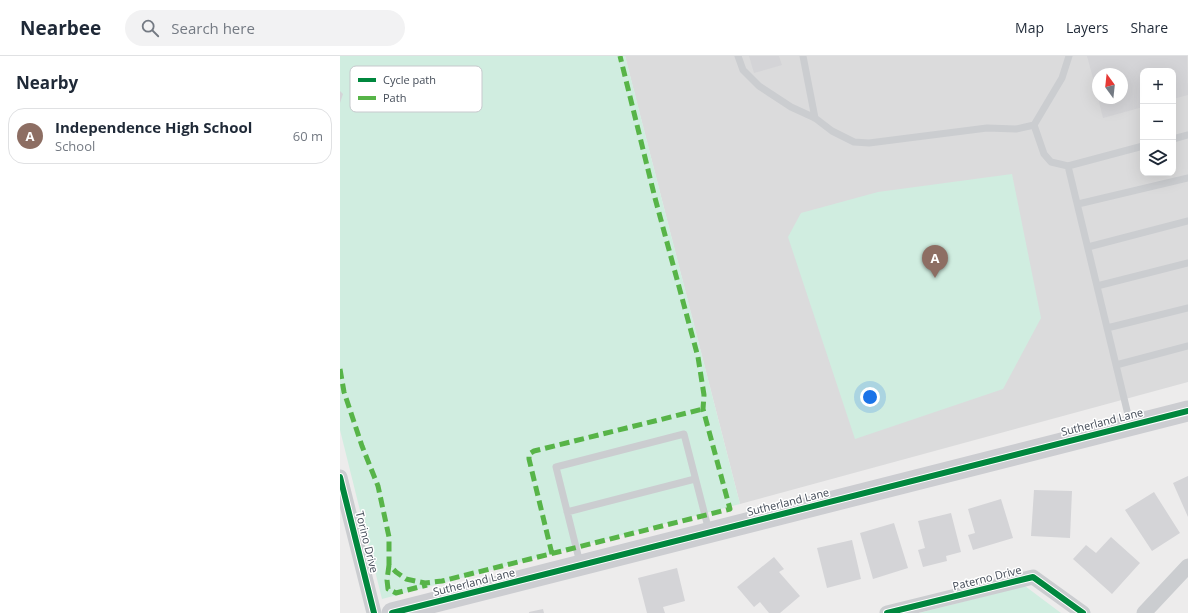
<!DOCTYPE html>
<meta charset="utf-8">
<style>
:root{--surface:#fff;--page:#f2f2f3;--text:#1f2937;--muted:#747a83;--line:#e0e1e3;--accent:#b45309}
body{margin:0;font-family:"Open Sans",sans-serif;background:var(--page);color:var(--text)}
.controls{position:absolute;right:12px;top:12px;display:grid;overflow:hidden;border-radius:8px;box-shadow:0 4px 16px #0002}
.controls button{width:36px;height:36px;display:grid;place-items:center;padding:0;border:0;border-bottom:1px solid var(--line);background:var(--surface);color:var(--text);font:20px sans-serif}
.compass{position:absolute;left:752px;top:12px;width:36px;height:36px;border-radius:50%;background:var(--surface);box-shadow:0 4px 16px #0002;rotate:345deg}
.you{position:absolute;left:530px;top:341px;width:14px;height:14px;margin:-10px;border:3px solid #fff;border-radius:50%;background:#1a73e8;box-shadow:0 0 0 6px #1a73e833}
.badge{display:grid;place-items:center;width:26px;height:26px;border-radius:50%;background:var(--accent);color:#fff;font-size:13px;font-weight:700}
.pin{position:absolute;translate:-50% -33px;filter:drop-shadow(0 1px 2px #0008)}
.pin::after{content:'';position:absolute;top:21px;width:14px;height:12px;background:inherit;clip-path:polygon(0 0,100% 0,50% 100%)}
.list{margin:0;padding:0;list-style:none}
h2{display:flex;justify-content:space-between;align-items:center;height:52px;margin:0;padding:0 16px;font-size:17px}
h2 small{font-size:13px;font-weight:400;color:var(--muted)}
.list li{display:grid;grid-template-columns:26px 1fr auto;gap:12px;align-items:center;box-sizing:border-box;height:56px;margin:0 8px 8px;padding:0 8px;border:1px solid var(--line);border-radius:16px}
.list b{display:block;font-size:15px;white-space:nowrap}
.list p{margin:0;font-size:13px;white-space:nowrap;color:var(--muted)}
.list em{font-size:13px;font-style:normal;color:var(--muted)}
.icon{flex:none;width:22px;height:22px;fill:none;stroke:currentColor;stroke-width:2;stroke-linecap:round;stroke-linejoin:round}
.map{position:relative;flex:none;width:848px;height:557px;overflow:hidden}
header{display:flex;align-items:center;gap:24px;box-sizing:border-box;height:56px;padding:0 20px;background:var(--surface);border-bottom:1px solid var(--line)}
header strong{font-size:19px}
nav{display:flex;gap:22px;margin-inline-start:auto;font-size:14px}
.search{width:280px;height:36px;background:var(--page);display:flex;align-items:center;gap:10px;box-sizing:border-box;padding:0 14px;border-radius:22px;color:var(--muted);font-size:15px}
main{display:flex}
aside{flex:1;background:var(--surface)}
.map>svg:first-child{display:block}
</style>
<header>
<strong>Nearbee</strong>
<div class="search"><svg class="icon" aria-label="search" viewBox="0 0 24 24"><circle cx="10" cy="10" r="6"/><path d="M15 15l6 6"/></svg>Search here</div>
<nav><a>Map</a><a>Layers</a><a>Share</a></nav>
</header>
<main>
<aside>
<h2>Nearby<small></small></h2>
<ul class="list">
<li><span class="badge" style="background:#8d6e63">A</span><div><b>Independence High School</b><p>School</p></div><em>60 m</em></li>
</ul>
</aside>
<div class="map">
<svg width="848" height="557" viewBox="0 0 848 557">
<rect width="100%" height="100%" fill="#edecec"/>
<path fill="#dbdbdc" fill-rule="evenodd" d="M285,0H848V326L400,448ZM803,15H833V117H803ZM758,18H782V42H758Z"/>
<path fill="#d0ede0" d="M0,0H285L400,448L42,543L0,374Z
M672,118L701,262L663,333L515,383L448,181L461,157L538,136Z
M685,530L721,557H579Z"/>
<path fill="#d4d4d7" d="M409,0H439L442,9L414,17Z
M747,0H847L848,39L833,43V15H803V51L763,62L758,42H782V18H758V41Z
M0,35L3,38L0,47Z
M848,420V461L833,427Z
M694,434L732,435L730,482L691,480Z
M814,436L840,477L812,495L785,454Z
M661,443L673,482L633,494L628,479L635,477L628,453Z
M611,457L621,496L606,500L607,505L583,511L578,494L585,492L578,465Z
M554,467L568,512L533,523L520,477Z
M771,481L800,507L772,538L733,503L746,489L756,497Z
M512,484L521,523L487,532L477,492Z
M434,501L444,513L439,516L460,540L440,557H429L420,546L414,551L397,531Z
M337,512L345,545L323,551L325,557H307L298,522Z
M203,553L204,557H189V556Z"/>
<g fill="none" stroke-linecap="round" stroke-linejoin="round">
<path stroke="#cbcdd0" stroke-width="7" d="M398,0L403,14L419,30L451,51L475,62L492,75L514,86L529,87L647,72L676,73L694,69L704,98L711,106L728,110
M463,0L475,62
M694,69L722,22L729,0
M833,83L848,79
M738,148L848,122
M748,191L848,165
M757,230L848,207
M767,272L848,252
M776,309L848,290
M790,367L728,110L803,90
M227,456L355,423
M240,507L216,411L344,378L369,475"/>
<path stroke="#cbcdd0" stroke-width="15" d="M0,421L34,557
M547,557L693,521L743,557
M804,557L848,510"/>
<path stroke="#cccdd1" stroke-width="21" d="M52,557L848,355"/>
<path stroke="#57b448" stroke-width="5" stroke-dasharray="10 5" stroke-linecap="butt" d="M0,313L4,336L22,390L38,430L49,481V509L56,516L66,523L85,527L102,525L390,453L363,353L364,339L358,301L315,142L280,0
M212,498L189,403V398L194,395L363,353
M49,509L47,524L48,533L56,537L87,529"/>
<g stroke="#fff" stroke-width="8">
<path id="cycleway" d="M0,421L34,557
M52,557L848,355
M547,557L693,521L743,557"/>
</g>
<use href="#cycleway" stroke="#00873e" stroke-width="6"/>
</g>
<g text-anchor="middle" stroke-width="3" stroke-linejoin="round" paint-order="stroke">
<g font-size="11" fill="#444c58" stroke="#fff">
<text transform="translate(762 366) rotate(-14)" y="4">Sutherland Lane</text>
<text transform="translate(448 446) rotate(-14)" y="4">Sutherland Lane</text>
<text transform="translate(27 486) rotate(76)" y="4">Torino Drive</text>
<text transform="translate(647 522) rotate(-14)" y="4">Paterno Drive</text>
<text transform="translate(134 526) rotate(-14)" y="4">Sutherland Lane</text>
</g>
</g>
<rect x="10" y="10" width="132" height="46" rx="6" fill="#fff" stroke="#c7c9cd" stroke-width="1"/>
<rect x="18" y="22" width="18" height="4" fill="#00873e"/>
<rect x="18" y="40" width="18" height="4" fill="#57b448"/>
<g font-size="11" fill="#444c58">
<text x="43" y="28">Cycle path</text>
<text x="43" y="46">Path</text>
</g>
</svg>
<div class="controls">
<button>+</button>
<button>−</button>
<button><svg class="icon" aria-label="layers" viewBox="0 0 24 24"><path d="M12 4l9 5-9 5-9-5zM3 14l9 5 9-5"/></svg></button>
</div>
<svg class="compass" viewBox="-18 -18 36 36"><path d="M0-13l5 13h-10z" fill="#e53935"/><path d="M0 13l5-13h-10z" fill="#747a83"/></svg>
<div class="you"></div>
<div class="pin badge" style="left:595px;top:222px;background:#8d6e63">A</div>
</div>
</main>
